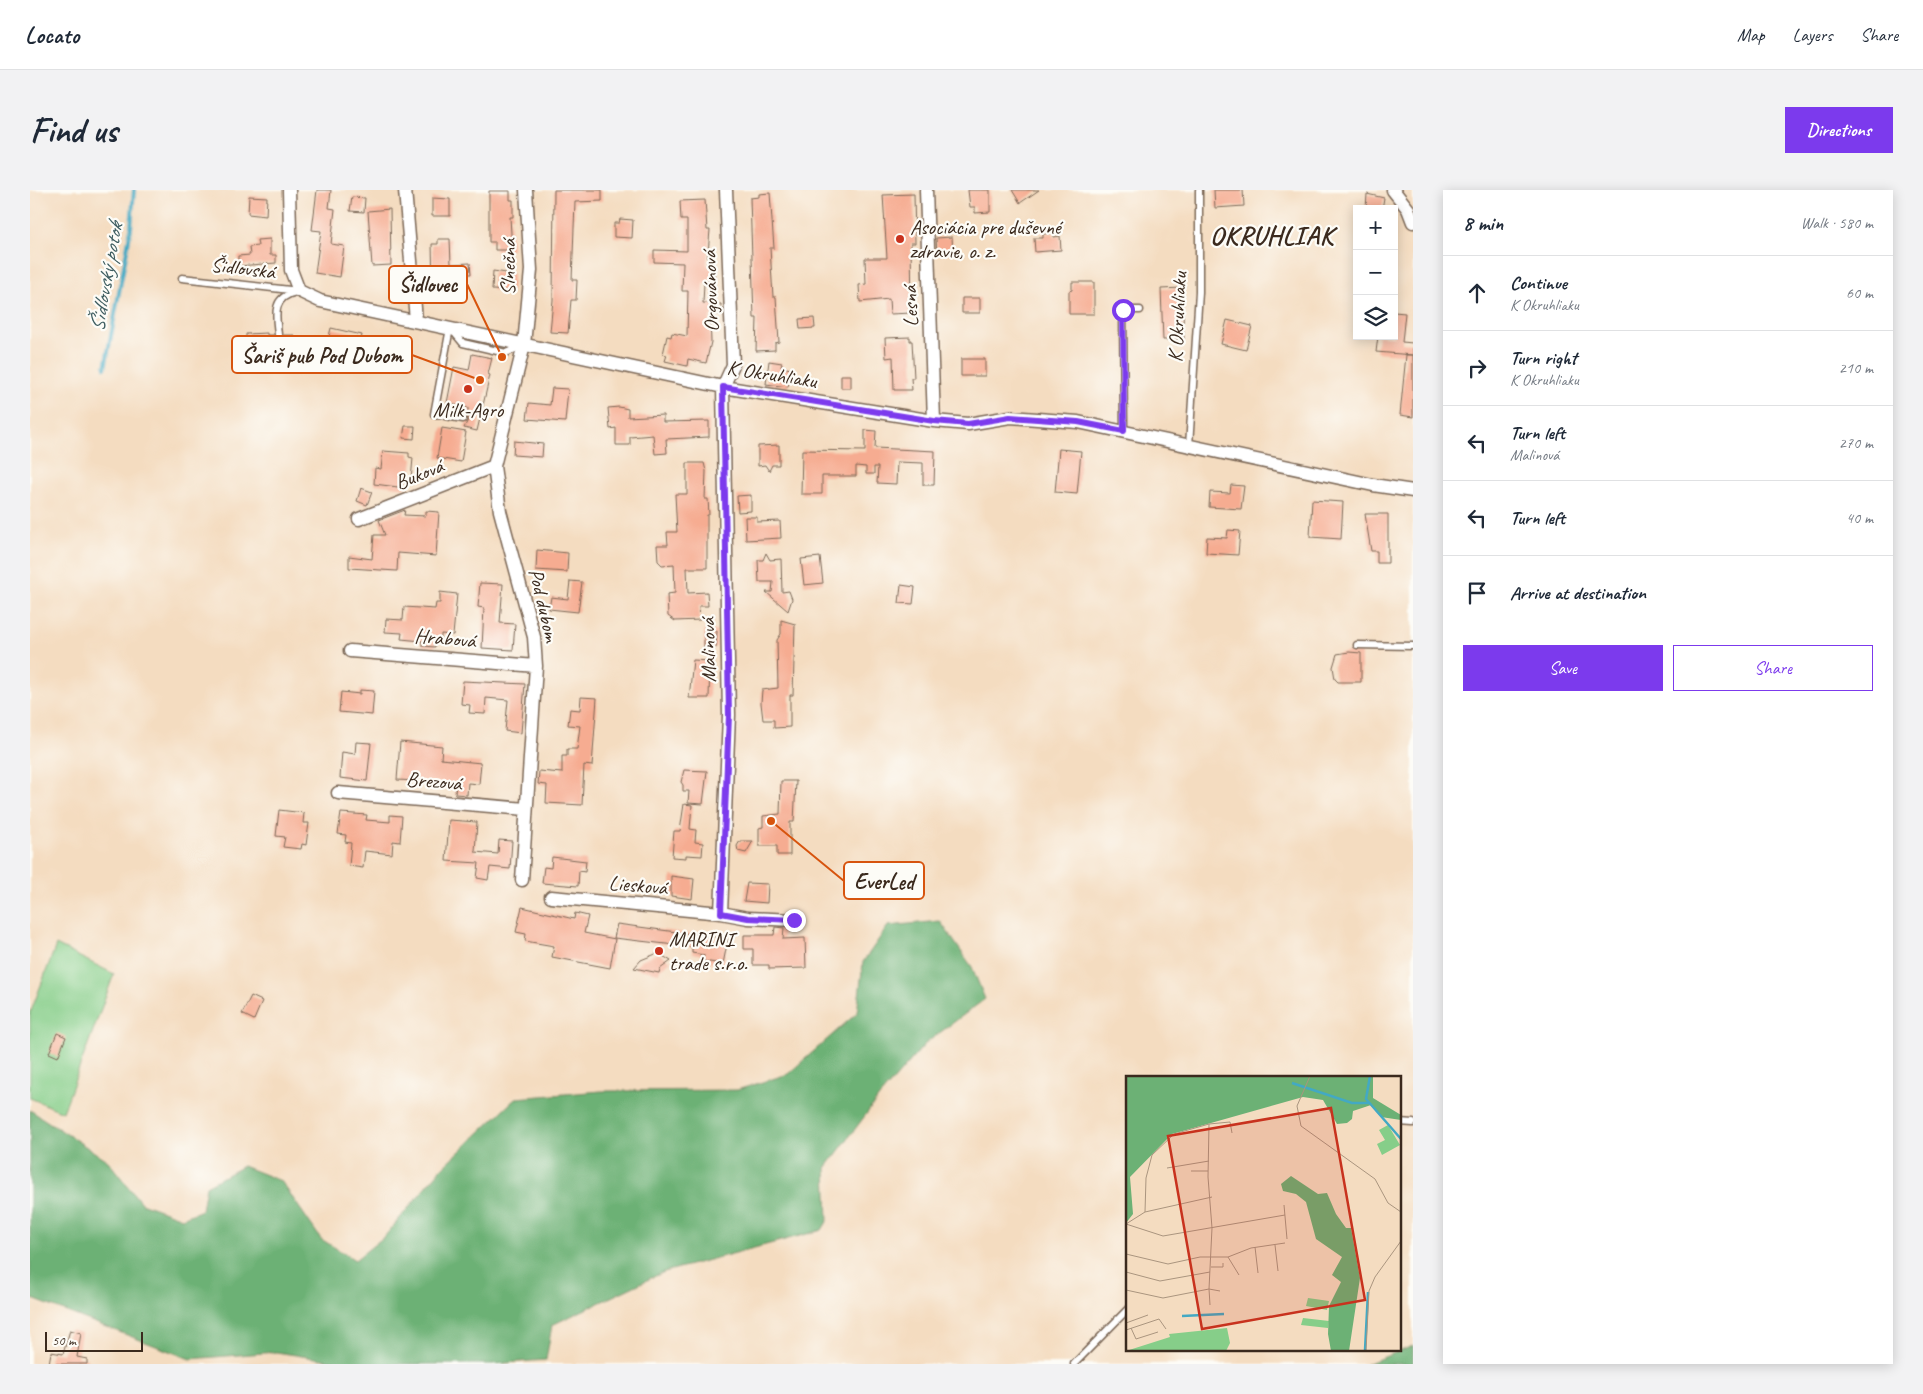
<!DOCTYPE html>
<meta charset="utf-8">
<style>
:root{--surface:#fff;--page:#f2f2f3;--text:#1f2937;--muted:#747a83;--line:#e0e1e3;--accent:#7c3aed}
body{margin:0;font-family:Caveat,sans-serif;background:var(--page);color:var(--text)}
.controls{position:absolute;right:15px;top:15px;display:grid;overflow:hidden;border-radius:0px;box-shadow:0 2px 12px #0003}
.controls button{width:45px;height:45px;display:grid;place-items:center;padding:0;border:0;border-bottom:1px solid var(--line);background:var(--surface);color:var(--text);font:25px sans-serif}
.scale{position:absolute;left:15px;bottom:12px;width:98px;box-sizing:border-box;padding-left:5px;border:2px solid #3b2a1e;border-top:0;font-size:14px;line-height:18px;white-space:nowrap;color:#3b2a1e;-webkit-text-stroke:4px #fdfcf7;paint-order:stroke}
.stop{position:absolute;width:15px;height:15px;margin:-11px;border:4px solid #7c3aed;border-radius:50%;background:#fff}
.stop.end{background:#7c3aed;border-color:#fff;box-shadow:0 1px 5px #0008}
.list{margin:0;padding:0;list-style:none}
h2{display:flex;justify-content:space-between;align-items:center;height:65px;margin:0;padding:0 20px;font-size:21px}
h2 small{font-size:16px;font-weight:400;color:var(--muted)}
.list li{display:grid;grid-template-columns:32px 1fr auto;gap:15px;align-items:center;box-sizing:border-box;height:75px;padding:0 20px;border-top:1px solid var(--line)}
.list b{display:block;font-size:19px;white-space:nowrap}
.list p{margin:0;font-size:16px;white-space:nowrap;color:var(--muted)}
.list em{font-size:16px;font-style:normal;color:var(--muted)}
.actions{display:flex;gap:10px;padding:15px 20px}
.actions a{flex:1;padding:11px 0;border:1px solid var(--accent);border-radius:0px;text-align:center;font-size:18px;color:var(--accent)}
.actions .main{background:var(--accent);color:#fff}
.icon{flex:none;width:28px;height:28px;fill:none;stroke:currentColor;stroke-width:2;stroke-linecap:round;stroke-linejoin:round}
.map{position:relative;flex:none;width:1383px;height:1174px;overflow:hidden;border-radius:0px}
header{display:flex;align-items:center;gap:30px;box-sizing:border-box;height:70px;padding:0 25px;background:var(--surface);border-bottom:1px solid var(--line)}
header strong{font-size:24px}
nav{display:flex;gap:28px;margin-inline-start:auto;font-size:18px}
.intro{display:flex;align-items:center;justify-content:space-between;box-sizing:border-box;height:120px;padding:0 30px}
h1{margin:0;font-size:35px}
.button{padding:12px 22px;border-radius:0px;background:var(--accent);color:#fff;font-size:18px;font-weight:700}
main{display:flex;gap:30px;padding:0 30px}
aside{flex:1;background:var(--surface);border-radius:0px;box-shadow:0 2px 12px #0003}
.map>svg:first-child{display:block}
</style>
<header>
<strong>Locato</strong>
<nav><a>Map</a><a>Layers</a><a>Share</a></nav>
</header>
<div class="intro"><h1>Find us</h1><a class="button">Directions</a></div>
<main>
<div class="map">
<svg width="1383" height="1174" viewBox="0 0 1383 1174">
<rect width="100%" height="100%" fill="#fdfcf7"/>
<filter id="ink" filterUnits="userSpaceOnUse"><feTurbulence type="fractalNoise" baseFrequency=".02" numOctaves="2"/><feDisplacementMap in="SourceGraphic" scale="10" xChannelSelector="R" yChannelSelector="G"/><feConvolveMatrix kernelMatrix="1 2 1 2 8 2 1 2 1" color-interpolation-filters="sRGB"/></filter>
<filter id="wash" filterUnits="userSpaceOnUse"><feTurbulence type="fractalNoise" baseFrequency=".0096" numOctaves="4" result="noise"/><feDisplacementMap in="SourceGraphic" scale="20" xChannelSelector="R" yChannelSelector="G"/><feGaussianBlur stdDeviation="1.12" result="paint"/><feColorMatrix in="noise" values="0 0 0 0 0 0 0 0 0 0 0 0 0 0 0 0 0 1.4 0 .05"/><feComposite in="paint" operator="in"/></filter>
<g filter="url(#wash)">
<rect width="100%" height="100%" fill="#f4dcc0"/>
<path fill="#86ce89" stroke="#607c54" d="M26,755L84,784L33,922L0,908V824Z"/>
<path fill="#6cb175" stroke="#546e4a" d="M910,731L942,777L955,809L896,853L849,907L796,978L798,1030L792,1040L634,1082L522,1135L516,1170L462,1174H324L246,1162L160,1169L0,1108V920L78,971L111,1013L152,1028L172,1020L176,996L213,976L251,991L291,1049L325,1070L355,1046L411,979L486,908L571,901L707,900L758,884L827,823L833,772L858,736Z
M1383,1156V1174H1336Z"/>
<g fill="none" stroke-linecap="round" stroke-linejoin="round">
<path stroke="#43a9c3" stroke-width="4" d="M75,178L101,38L104,0"/>
</g>
<g id="blocks">
<path fill="#f6ac91" d="M287,0H301L299,18L305,19L301,54L314,56L310,87L285,83L291,41L282,40Z
M524,0H572V11L545,12L542,90H547L546,110H541L538,143L520,142L523,110Z
M938,0H960V22L945,23V17H940Z
M982,0H1009L990,13Z
M1184,0H1213L1214,16L1185,18Z
M459,1H480V10H483V27H480L482,60H465V52H459Z
M740,3L744,58H740L743,107H746L749,152L745,153V160L726,161L727,128H724L720,8L729,7V4Z
M884,4L885,53H881L882,123L860,124L859,109L830,112L829,95L836,94L835,68H857L853,5Z
M1337,4L1354,8L1352,19H1336Z
M219,6L237,7L236,26L218,24Z
M322,7L335,8L334,22L320,21Z
M402,8L420,9V26H402Z
M675,10L677,40H680L677,75L685,76L684,89H679L678,93H674L673,113L691,114V124H683L680,127L681,152L676,173L658,169L657,176L635,171L637,165L633,164L637,146L641,147L642,143L657,146L658,101H652L653,73L624,72V60L657,61V30H651L650,11Z
M360,19L361,75L342,76L338,21Z
M590,29L603,30L602,48L584,47V33H589Z
M1024,43V47L1030,46L1031,60L1005,62L1004,48H1013V44Z
M922,47L923,63L907,64L906,48Z
M240,49V65H246V73L208,76V66L220,65L219,57L228,56L227,50Z
M408,49H420L421,74L440,73L441,84H421L422,97L403,98L402,54H408Z
M463,81L483,84L482,101L462,100Z
M1042,92H1064V124H1039V101L1042,100Z
M1152,98L1154,149L1133,150L1131,99Z
M932,108H950V123H932Z
M1364,122L1375,123L1372,152L1383,153V165L1346,162L1348,146H1364Z
M784,128L785,138L770,139L769,129Z
M1197,130L1222,136L1216,160L1191,154Z
M301,138L332,145L329,159L315,156V159L310,158L305,161L302,156L297,155Z
M237,143V145H243L241,163L234,172L216,173V144Z
M253,145H264L265,157H270L271,168H250L253,157Z
M880,147V151H882L884,188H881L882,200H864L863,167L856,168L855,148Z
M442,164L462,168L458,184L460,185L447,241L434,238L438,230V218L417,213L424,177L439,180Z
M1376,165H1383V227L1370,225Z
M931,169H955V186H931Z
M739,171L752,173L751,177L761,179L758,197L736,194Z
M811,185H821V198H811Z
M522,198L538,199L535,232L497,229L499,213L520,215Z
M589,217L598,219V227L633,225V232L679,231V247L636,249L637,263L625,264L623,245L600,247V255H586V238L580,239L578,218Z
M375,236H385L384,249L373,248Z
M412,238L436,242L431,272L407,268Z
M835,240L846,241L845,258L905,261L904,295H893V273L867,272L866,294L847,293L848,277H844V284H836V277L826,276V286H792V304H771L772,260L835,261Z
M484,251L513,254L512,267L483,265Z
M749,255V275H742L739,281L735,275L728,276V256Z
M1029,259L1051,261L1047,304L1025,302Z
M353,261L379,263V267L383,268L381,290L377,289L376,298L344,294L345,278L351,279Z
M657,273H674L676,281L675,309H678L679,325H677V378H657L658,403L677,402L678,416H669L670,430L645,431L638,426L637,404L645,403L644,374L632,375L628,371L627,355H638L637,342H647L645,304H657Z
M1201,295L1214,296L1211,319L1179,317L1180,302L1200,303Z
M331,298L342,302L337,315L327,311Z
M721,305V321L708,322L707,306Z
M1282,310L1313,312L1311,349L1280,347Z
M375,320L374,325L396,326V321L409,322L406,366L368,363L367,381L319,378V366L342,369L344,345H355L349,330Z
M1335,324H1358V373H1347V361H1341Z
M715,327H727V332L750,331L751,348L716,350Z
M1198,340L1210,341L1208,365L1176,363L1177,347L1197,348Z
M507,360L538,363L537,382L506,380Z
M736,363L740,370L751,369L752,402L759,401L762,409L758,421L736,402H742L743,392H729L728,370H733Z
M790,367L793,393L774,395L771,369Z
M540,391L552,392L548,422L519,419L521,407L538,409Z
M450,393L473,394L470,433L485,434L483,460L452,458L454,418L448,417Z
M871,395L885,397L883,414L869,413Z
M410,402L427,404L423,445L411,444V451L405,450V457L392,456V451L371,449L372,443L355,442L356,429L373,430L374,417L405,419L406,413H410Z
M751,430L765,434L763,505H760V537L744,538V530H733L731,513L732,500L748,498L747,450L751,444Z
M674,441H687L686,458H674Z
M1319,462L1331,463V492H1308L1305,489L1303,477L1307,464Z
M663,470L680,471L679,508H659Z
M433,491L495,494L491,543L475,541L478,510L456,508L455,524L439,523L440,515L431,514Z
M330,500L344,501L342,525L309,522L311,502L330,504Z
M551,507L567,508L562,576L554,575L552,615L516,613L517,595L508,594L509,581L532,583V566H537V559H547L550,536L538,535L540,519L550,520Z
M326,552L341,553L337,591L310,588L312,562L325,564Z
M370,552L412,556L411,569L451,573L449,594L438,593L437,605L425,604L426,593L367,590Z
M654,580L677,581L673,614L658,613L659,601H653V595L651,592Z
M751,591H766L764,632H760V665H747V656H729V638L733,637V626L750,624Z
M654,614L662,615L660,639L666,640L665,652L673,653L672,666L656,665V668L642,667L644,641H650Z
M249,620L274,623L273,633H279L276,655L272,654L271,659L253,657L255,647L246,646Z
M311,623L337,625L336,630L360,632V625L372,626L370,652L363,651L362,664L335,661L333,678L319,676L321,653L315,652L316,645L308,644Z
M419,630L447,632L445,662L468,664L469,650L482,651L480,679L460,677L458,690L447,688L449,673L416,671Z
M710,651H723L716,663L708,661L707,656Z
M522,667L556,671L555,682L549,681L548,696L512,693L514,677L521,678Z
M641,686L664,689L662,709L641,706Z
M717,693L738,694L737,713L714,711Z
M492,717L544,729L545,723L558,726L554,743L585,749L580,778L522,767L524,756L495,751L496,744L486,742Z
M587,734L698,749L693,774L673,771L674,765L662,763V757L584,748Z
M745,737L754,738L753,749L775,748L776,778L739,779V775H723V759H714V745H744Z
M628,763L641,771L630,779L629,783L604,778L611,770Z
M221,806L232,811L224,830L212,824Z
M27,843L36,847L28,867L19,863Z
M40,1140L51,1143L47,1167L57,1169V1174H19L21,1162L33,1164Z"/>
</g>
</g>
<g filter="url(#ink)">
<use href="#blocks" fill-opacity="0" stroke="#7c6857" stroke-width="1"/>
<g fill="none" stroke-linecap="round" stroke-linejoin="round">
<g stroke="#7c6857" stroke-width="9">
<path id="lane" d="M152,88L269,101
M420,138L404,224L433,229
M423,141L433,153L476,163L492,156
M239,173C265,156 225,111 266,102
M1094,241L1093,120H1110
M1159,256L1169,102V0
M1327,455L1383,456
M1369,932L1383,933
M1044,1174L1097,1120"/>
</g>
<g stroke="#7c6857" stroke-width="15">
<path id="street" d="M259,0L261,80L269,101L290,111L693,197L904,231L938,234L980,227L1048,232L1343,295L1383,301
M375,0L386,130
M896,0L904,231
M1363,0L1378,19L1383,32
M329,329L464,276
M320,461L506,476
M308,603L496,619
M492,690L506,476L504,447L470,321L464,276L494,155L501,80L496,0
M521,707L691,723L718,728L764,730
M691,723L699,525L693,197L703,175L696,0"/>
</g>
<use href="#lane" stroke="#fff" stroke-width="6"/>
<use href="#street" stroke="#fff" stroke-width="12"/>
</g>
</g>
<g fill="none" stroke-linecap="round" stroke-linejoin="round" filter="url(#ink)">
<path stroke="#7c3aed" stroke-width="6" d="M764,730L718,728L691,723L699,525L693,197L904,231L938,234L980,227L1048,232L1094,241L1093,120"/>
</g>
<g fill="#c8321e" stroke="#fdfcf7" stroke-width="2">
<circle cx="870" cy="49" r="5"/>
<circle cx="438" cy="199" r="5"/>
<circle cx="629" cy="761" r="5"/>
</g>
<g text-anchor="middle" stroke-width="4.5" stroke-linejoin="round" paint-order="stroke">
<g font-size="21" fill="#3b2a1e" stroke="#fdfcf7" text-anchor="start">
<text x="880" y="44">Asociácia pre duševné<tspan x="880" dy="24">zdravie, o. z.</tspan></text>
<text x="438" y="227" text-anchor="middle">Milk-Agro</text>
<text x="639" y="756">MARINI<tspan x="639" dy="24">trade s.r.o.</tspan></text>
</g>
<g font-size="21" fill="#3b2a1e" stroke="#fdfcf7">
<text transform="translate(478 77) rotate(-89)" y="7">Slnečná</text>
<text transform="translate(213 78) rotate(7)" y="7">Šidlovská</text>
<text transform="translate(680 101) rotate(-92)" y="7">Orgovánová</text>
<text transform="translate(880 116) rotate(-92)" y="7">Lesná</text>
<text transform="translate(1147 127) rotate(-87)" y="7">K Okruhliaku</text>
<text transform="translate(742 184) rotate(9)" y="7">K Okruhliaku</text>
<text transform="translate(389 284) rotate(-22)" y="7">Buková</text>
<text transform="translate(514 415) rotate(77)" y="7">Pod dubom</text>
<text transform="translate(415 448) rotate(5)" y="7">Hrabová</text>
<text transform="translate(678 460) rotate(-91)" y="7">Malinová</text>
<text transform="translate(404 591) rotate(5)" y="7">Brezová</text>
<text transform="translate(608 695) rotate(5)" y="7">Liesková</text>
</g>
<g font-size="22" font-style="italic" fill="#3e5d60" stroke="#fdfcf7">
<text transform="translate(75 87) rotate(-80)" y="8">Šidlovský potok</text>
</g>
<g font-size="26" font-weight="bold" letter-spacing="1" fill="#3b2a1e" stroke="#fdfcf7">
<text x="1242" y="54">OKRUHLIAK</text>
</g>
</g>
<g transform="translate(1096 886)">
<rect width="275" height="275" fill="#f4dcc0"/>
<path d="M262,49L274,69L256,79L251,68L259,64L253,54ZM182,222L203,225L201,234L180,230ZM177,242L203,245L202,252L175,249ZM101,252L104,267L100,275H0L44,261L43,258Z" fill="#86ce89"/>
<path d="M0,0H247V22L275,39V44L255,41L245,29L227,35L226,43L221,47L211,48L197,24L177,21L46,58L4,101L7,138L0,147ZM165,100L192,118L201,117L210,138L220,152H225L234,202L223,275H205L202,258L203,230L215,206L206,199L216,181L190,163L180,126L170,118L157,115L155,108Z" fill="#6cb175"/>
<path fill="none" stroke="#43a9c3" stroke-width="2.5" d="M244,0L240,23L275,63M166,7L226,27H243M56,240L98,238M239,274L242,216"/>
<path fill="none" stroke="#aa957f" stroke-width="1" d="M184,0L171,30L175,50L249,103L262,127L275,136M83,48L48,58L26,79L20,102L19,136L86,121M41,92L83,85M65,95H82M158,129L161,163M19,136L0,148L37,160L159,139M149,169L152,195M129,171L132,197M0,178L42,188L74,181H102L125,172L159,167M102,181L113,199M85,191H97V187M0,196L34,205L84,196M0,214L37,222L83,213L86,152L82,101L83,48L104,46L106,57M84,229L83,213L94,215M0,247L22,239M5,252L10,263L32,256M0,254L33,243L40,253M240,275L243,215L249,201L275,165"/>
<path fill="#c8321e" fill-opacity="0.15" stroke="#c8321e" stroke-width="2.5" d="M205,32L239,224L76,253L42,60Z"/>
<rect width="275" height="275" fill="none" stroke="#3b2a1e" stroke-width="2.5"/>
</g>
<path fill="none" stroke="#d7540e" stroke-width="2" d="M472 167L437 94M450 190L382 165M741 631L814 691"/>
<g fill="#d7540e" stroke="#fdfcf7" stroke-width="2">
<circle cx="472" cy="167" r="5"/>
<circle cx="450" cy="190" r="5"/>
<circle cx="741" cy="631" r="5"/>
</g>
<g fill="#fdfcf7" stroke="#d7540e" stroke-width="2">
<rect x="359" y="76" width="78" height="37" rx="5"/>
<rect x="202" y="146" width="180" height="37" rx="5"/>
<rect x="814" y="672" width="80" height="37" rx="5"/>
</g>
<g font-size="22" text-anchor="middle" font-weight="bold" fill="#3b2a1e">
<text x="398" y="102">Šidlovec</text>
<text x="292" y="173">Šariš pub Pod Dubom</text>
<text x="854" y="699">EverLed</text>
</g>
</svg>
<div class="controls">
<button>+</button>
<button>−</button>
<button><svg class="icon" aria-label="layers" viewBox="0 0 24 24"><path d="M12 4l9 5-9 5-9-5zM3 14l9 5 9-5"/></svg></button>
</div>
<div class="scale">50 m</div>
<div class="stop" style="left:1093px;top:120px"></div>
<div class="stop end" style="left:764px;top:730px"></div>
</div>
<aside>
<h2>8 min<small>Walk · 580 m</small></h2>
<ul class="list">
<li><svg class="icon" aria-label="ahead" viewBox="0 0 24 24"><path d="M12 20V5M6 11l6-6 6 6"/></svg><div><b>Continue</b><p>K Okruhliaku</p></div><em>60 m</em></li>
<li><svg class="icon" aria-label="right" viewBox="0 0 24 24"><path d="M7 20v-9h11M14 6l5 5-5 5"/></svg><div><b>Turn right</b><p>K Okruhliaku</p></div><em>210 m</em></li>
<li><svg class="icon" aria-label="left" viewBox="0 0 24 24"><path d="M17 20v-9H6M10 6l-5 5 5 5"/></svg><div><b>Turn left</b><p>Malinová</p></div><em>270 m</em></li>
<li><svg class="icon" aria-label="left" viewBox="0 0 24 24"><path d="M17 20v-9H6M10 6l-5 5 5 5"/></svg><div><b>Turn left</b></div><em>40 m</em></li>
<li><svg class="icon" aria-label="arrive" viewBox="0 0 24 24"><path d="M6 21V4h12l-3 4 3 4H6"/></svg><div><b>Arrive at destination</b></div></li>
</ul>
<div class="actions"><a class="main">Save</a><a>Share</a></div>
</aside>
</main>
